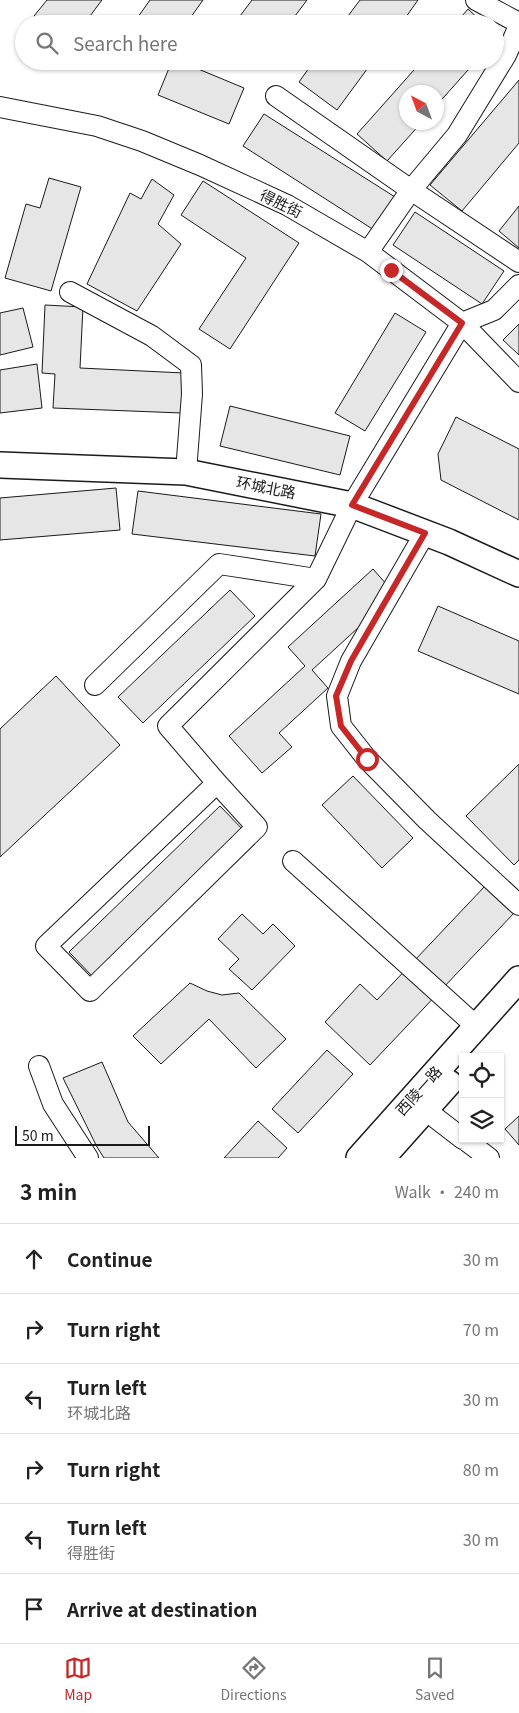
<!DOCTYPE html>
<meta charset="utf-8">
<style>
:root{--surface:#fff;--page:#f6f6f6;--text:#222;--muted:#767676;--line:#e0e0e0;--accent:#c62828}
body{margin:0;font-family:Georgia,"Noto Sans SC",serif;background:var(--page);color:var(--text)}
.controls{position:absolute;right:15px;bottom:15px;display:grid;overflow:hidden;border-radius:0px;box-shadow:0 1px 4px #0004}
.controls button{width:45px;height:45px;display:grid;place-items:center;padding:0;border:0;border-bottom:1px solid var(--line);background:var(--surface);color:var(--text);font:25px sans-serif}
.compass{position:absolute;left:399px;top:85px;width:45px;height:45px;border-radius:50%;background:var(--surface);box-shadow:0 1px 4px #0004;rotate:319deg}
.scale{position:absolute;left:15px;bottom:12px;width:135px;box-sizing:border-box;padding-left:5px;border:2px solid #1a1a1a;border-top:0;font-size:14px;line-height:18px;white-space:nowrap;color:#1a1a1a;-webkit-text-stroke:4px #fff;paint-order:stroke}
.stop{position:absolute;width:15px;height:15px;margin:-11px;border:4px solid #c62828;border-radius:50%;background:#fff}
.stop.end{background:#c62828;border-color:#fff;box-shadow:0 1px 5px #0008}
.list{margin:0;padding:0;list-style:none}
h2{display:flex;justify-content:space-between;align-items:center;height:65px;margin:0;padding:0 20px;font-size:21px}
h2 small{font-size:16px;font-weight:400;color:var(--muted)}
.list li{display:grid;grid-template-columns:32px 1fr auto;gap:15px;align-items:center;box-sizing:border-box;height:70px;padding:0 20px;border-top:1px solid var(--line)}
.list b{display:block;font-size:19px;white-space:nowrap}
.list p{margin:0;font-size:16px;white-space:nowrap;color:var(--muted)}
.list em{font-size:16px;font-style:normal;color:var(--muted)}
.icon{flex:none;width:28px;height:28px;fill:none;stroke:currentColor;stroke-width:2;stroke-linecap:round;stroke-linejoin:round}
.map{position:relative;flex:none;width:519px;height:1158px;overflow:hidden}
.search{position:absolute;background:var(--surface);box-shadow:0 1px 4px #0004;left:15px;right:15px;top:15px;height:55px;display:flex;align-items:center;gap:12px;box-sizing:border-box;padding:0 18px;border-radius:28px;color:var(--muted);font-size:19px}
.sheet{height:485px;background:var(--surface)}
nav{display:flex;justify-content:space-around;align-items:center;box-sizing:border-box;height:70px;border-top:1px solid var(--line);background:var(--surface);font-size:14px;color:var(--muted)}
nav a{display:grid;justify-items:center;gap:2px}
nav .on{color:var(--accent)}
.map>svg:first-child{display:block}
</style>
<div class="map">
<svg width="519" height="1158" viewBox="0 0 519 1158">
<rect width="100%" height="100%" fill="#fff"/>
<path fill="#e6e6e6" stroke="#1a1a1a" d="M47,0H102L84,24H44L34,16Z
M150,0H203L186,24H133Z
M252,0H307L289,24H234Z
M360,0H418L401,24H342Z
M468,9L484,24H455Z
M172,61H179L244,88L229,124L158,95Z
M314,61H373L337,110L299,82Z
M422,61H476L436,106V92H406V122H422L387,161L357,134Z
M519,80V143L462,211L430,185Z
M264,114L395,197L374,230L243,146Z
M49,178L81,187L51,291L5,278L26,204L40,208Z
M152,179L174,195L158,224L181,244L137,311L87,284L130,193L141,199Z
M203,181L299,243L230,349L199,329L246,258L181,215Z
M519,206V248L499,231Z
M415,212L504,271L482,304L393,245Z
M45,305L83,307L80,368L184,373L182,413L53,408L55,374L42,373Z
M23,308L33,347L0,355V313Z
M395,313L426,332L365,431L335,413Z
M519,324V355L503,340Z
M37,364L42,408L0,413V370Z
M230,406L350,436L340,475L220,446Z
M456,417L519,449V520L441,480L438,454Z
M116,488L120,530L0,540V498Z
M138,491L321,514L315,556L132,534Z
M373,569L395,594L312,670L328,688L279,733L292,747L262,773L229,736L305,666L288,647Z
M230,590L255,616L143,723L118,697Z
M438,606L519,641V694L418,651Z
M56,676L120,745L0,857V729Z
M519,764V860L514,865L466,816Z
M353,776L413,838L382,868L322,805Z
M220,806L246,833L96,980L69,952Z
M486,885L515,912L370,1065L325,1022L360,984L377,1000Z
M242,914L263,934L273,924L295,946L252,990L229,969L239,959L218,939Z
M190,983L207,991L222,995L239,993L286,1039L256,1068L209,1019L161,1064L133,1036Z
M327,1050L353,1074L298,1133L272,1109Z
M102,1062L128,1122L159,1158H104L97,1147L63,1078Z
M519,1116V1145L505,1129Z
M258,1121L287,1148L278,1158H224Z"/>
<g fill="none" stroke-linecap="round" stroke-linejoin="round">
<g stroke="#1a1a1a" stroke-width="22">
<path id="minor" d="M476,0L519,23
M276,96L411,190L519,262
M0,107L97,126L142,141L200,165L287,205L368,252L462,323L519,382
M368,252L411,190L457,135L506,55L519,26
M70,292L152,336L191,365L192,394L186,472
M425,533L351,661L337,696L341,726L367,759L427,820L519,905
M95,685L219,564L316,579
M217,783L257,827L90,991L46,946L217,783L168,726L316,579L352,505L462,323L494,310L519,285
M293,861L477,1027
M39,1066L53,1104L88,1158
M415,1102L463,1139
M464,1139L489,1158"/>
</g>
<g stroke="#1a1a1a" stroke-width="28">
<path id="major" d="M0,465L186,472L352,505L449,542L519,574
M359,1158L519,979
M382,1158L449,1083"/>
</g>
<use href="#minor" stroke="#fff" stroke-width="20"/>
<use href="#major" stroke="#fff" stroke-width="25"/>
</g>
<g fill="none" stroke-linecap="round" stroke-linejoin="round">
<path stroke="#c62828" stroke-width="6" d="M367,759L341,726L336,696L351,661L425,533L352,505L462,323L391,270"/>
</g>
<g text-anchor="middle" stroke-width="4" stroke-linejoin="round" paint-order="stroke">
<g font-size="15" fill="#1a1a1a" stroke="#fff">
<text transform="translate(281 204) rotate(26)" y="5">得胜街</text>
<text transform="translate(266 488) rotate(11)" y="5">环城北路</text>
<text transform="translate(419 1091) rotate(-48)" y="5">西陵一路</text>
</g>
</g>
</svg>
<div class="controls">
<button><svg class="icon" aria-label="locate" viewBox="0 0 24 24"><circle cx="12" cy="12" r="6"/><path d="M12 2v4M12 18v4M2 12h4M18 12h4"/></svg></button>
<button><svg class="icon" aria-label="layers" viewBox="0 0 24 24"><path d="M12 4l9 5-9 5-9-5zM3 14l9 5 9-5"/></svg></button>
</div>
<svg class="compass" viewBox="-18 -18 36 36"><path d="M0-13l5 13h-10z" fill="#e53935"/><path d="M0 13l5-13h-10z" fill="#767676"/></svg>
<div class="scale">50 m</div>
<div class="stop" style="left:367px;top:759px"></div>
<div class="stop end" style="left:391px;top:270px"></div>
<div class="search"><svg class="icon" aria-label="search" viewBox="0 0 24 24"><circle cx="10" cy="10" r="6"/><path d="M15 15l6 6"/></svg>Search here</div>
</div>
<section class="sheet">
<h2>3 min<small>Walk · 240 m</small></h2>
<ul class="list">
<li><svg class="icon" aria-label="ahead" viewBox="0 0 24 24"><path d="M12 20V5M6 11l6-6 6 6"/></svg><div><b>Continue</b></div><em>30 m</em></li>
<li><svg class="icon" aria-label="right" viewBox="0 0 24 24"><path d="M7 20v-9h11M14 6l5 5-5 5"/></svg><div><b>Turn right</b></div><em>70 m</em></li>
<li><svg class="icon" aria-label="left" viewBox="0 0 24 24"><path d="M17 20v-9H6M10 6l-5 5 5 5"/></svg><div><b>Turn left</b><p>环城北路</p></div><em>30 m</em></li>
<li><svg class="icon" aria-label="right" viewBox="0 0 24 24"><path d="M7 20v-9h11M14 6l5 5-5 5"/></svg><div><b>Turn right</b></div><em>80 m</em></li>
<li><svg class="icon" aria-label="left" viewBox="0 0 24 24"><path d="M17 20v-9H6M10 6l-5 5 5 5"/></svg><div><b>Turn left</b><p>得胜街</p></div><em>30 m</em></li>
<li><svg class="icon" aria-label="arrive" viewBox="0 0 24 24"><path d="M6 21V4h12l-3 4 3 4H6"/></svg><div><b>Arrive at destination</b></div></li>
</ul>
</section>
<nav>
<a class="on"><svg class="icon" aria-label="map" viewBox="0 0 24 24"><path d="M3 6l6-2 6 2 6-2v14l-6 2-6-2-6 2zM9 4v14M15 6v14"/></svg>Map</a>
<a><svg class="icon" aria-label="directions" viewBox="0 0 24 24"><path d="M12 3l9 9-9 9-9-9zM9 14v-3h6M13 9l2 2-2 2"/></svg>Directions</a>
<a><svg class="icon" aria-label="saved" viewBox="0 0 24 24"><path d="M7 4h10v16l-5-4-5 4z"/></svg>Saved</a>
</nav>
